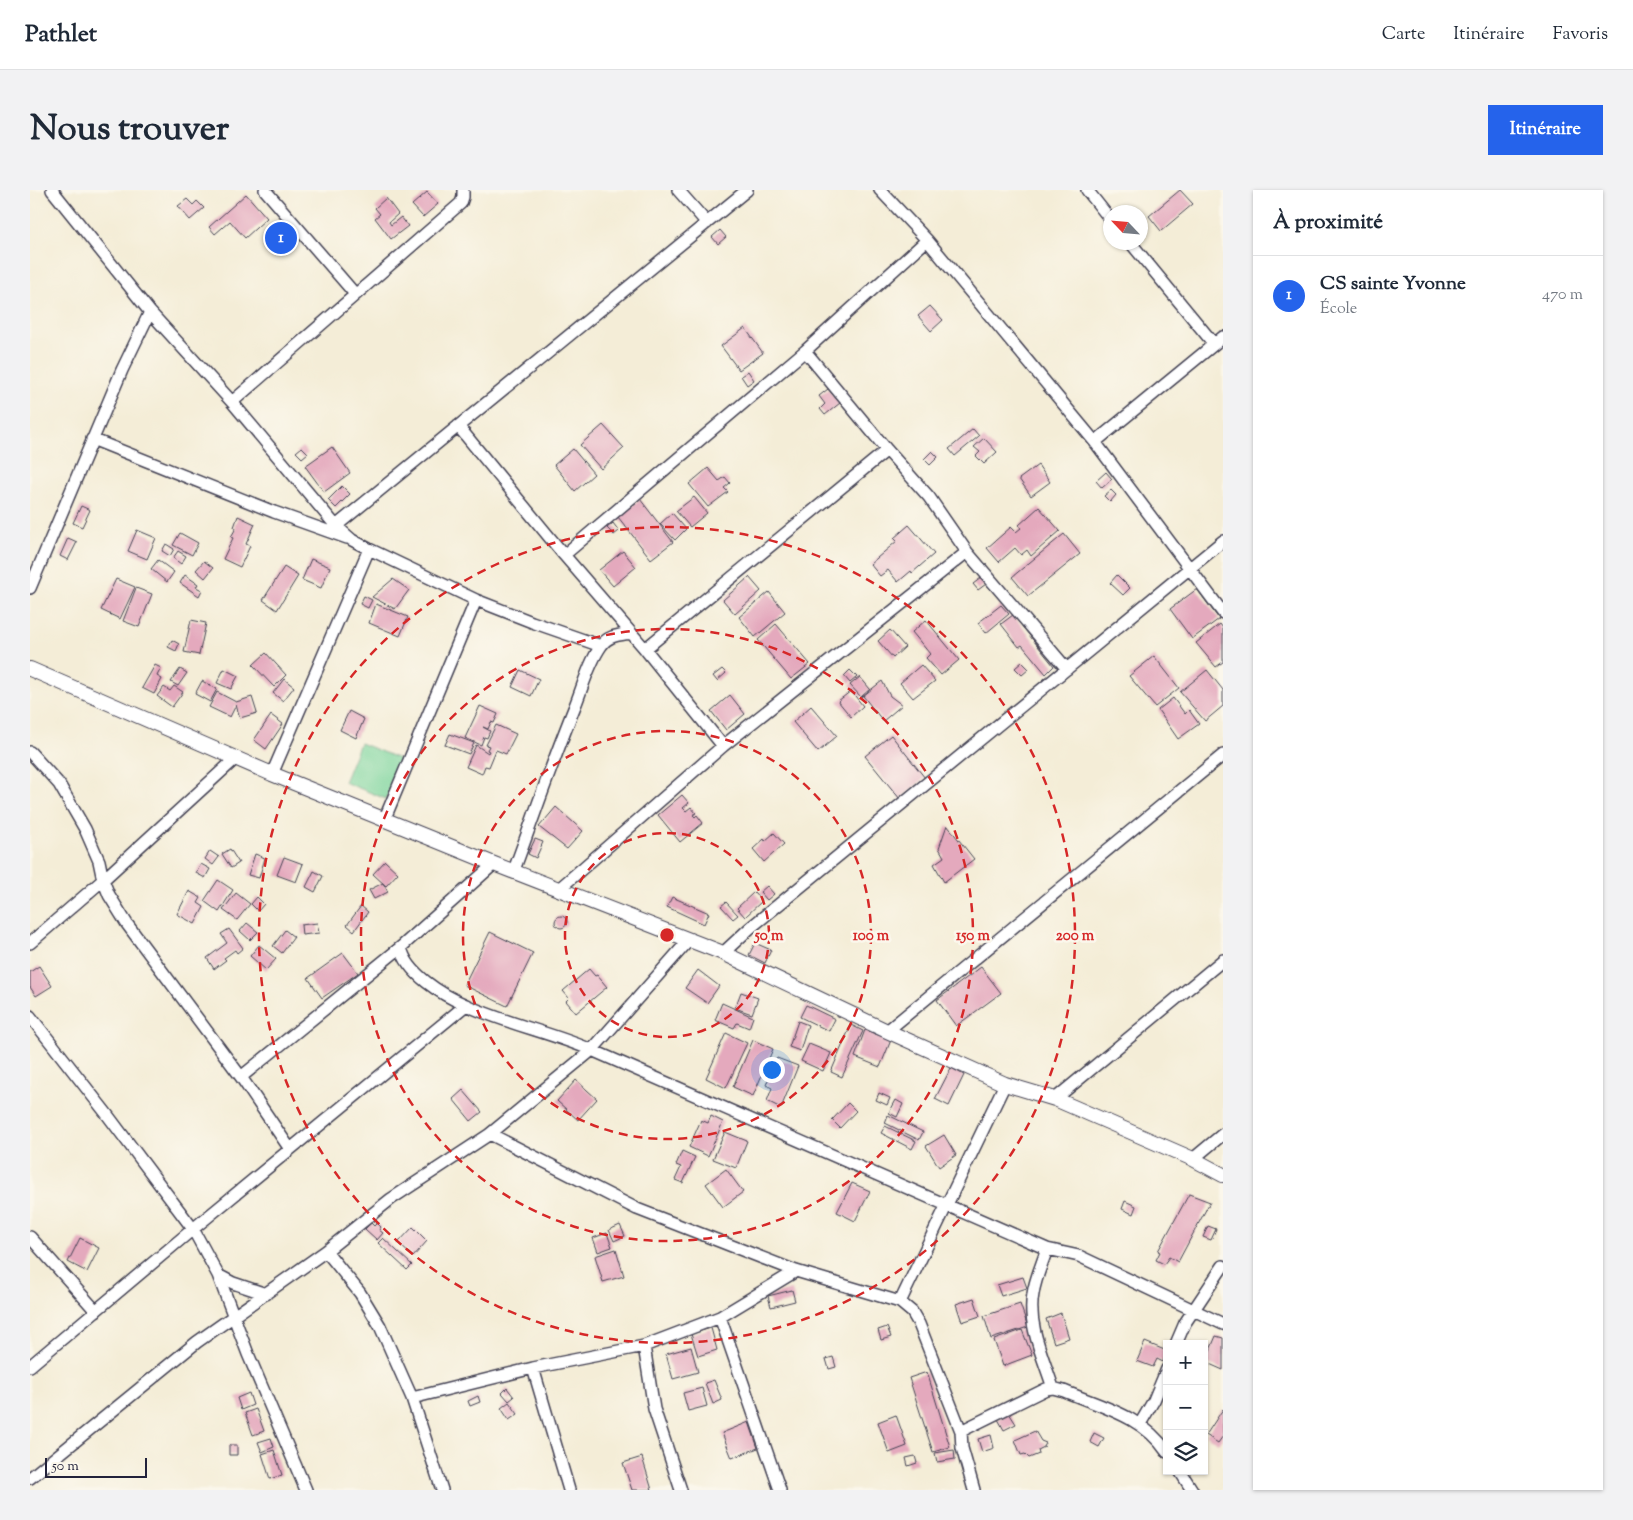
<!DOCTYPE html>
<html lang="fr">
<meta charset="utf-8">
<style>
:root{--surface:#fff;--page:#f2f2f3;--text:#1f2937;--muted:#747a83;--line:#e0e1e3;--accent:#2563eb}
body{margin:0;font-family:"Sorts Mill Goudy",serif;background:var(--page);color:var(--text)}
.controls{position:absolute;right:15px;bottom:15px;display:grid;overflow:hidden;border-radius:0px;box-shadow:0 1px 4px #0004}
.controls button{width:45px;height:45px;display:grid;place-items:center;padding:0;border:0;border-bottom:1px solid var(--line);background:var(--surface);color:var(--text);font:25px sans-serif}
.compass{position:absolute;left:1073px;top:15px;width:45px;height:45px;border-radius:50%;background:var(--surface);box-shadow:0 1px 4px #0004;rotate:296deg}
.scale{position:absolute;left:15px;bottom:12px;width:102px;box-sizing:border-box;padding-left:5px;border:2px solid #22223b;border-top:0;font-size:14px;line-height:18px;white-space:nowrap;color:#22223b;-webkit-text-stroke:4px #fbf7ec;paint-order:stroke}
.you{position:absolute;left:741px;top:879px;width:18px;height:18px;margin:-12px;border:4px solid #fff;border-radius:50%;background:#1a73e8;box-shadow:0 0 0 8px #1a73e833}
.badge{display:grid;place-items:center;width:32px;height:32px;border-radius:50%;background:var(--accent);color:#fff;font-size:16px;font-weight:700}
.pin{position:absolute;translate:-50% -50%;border:2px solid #fff;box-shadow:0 1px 5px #0006}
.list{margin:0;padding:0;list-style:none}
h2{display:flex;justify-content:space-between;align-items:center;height:65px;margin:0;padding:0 20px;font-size:21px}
h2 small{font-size:16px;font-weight:400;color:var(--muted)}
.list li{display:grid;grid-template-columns:32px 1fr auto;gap:15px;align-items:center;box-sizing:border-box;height:80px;padding:0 20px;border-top:1px solid var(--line)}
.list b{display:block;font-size:19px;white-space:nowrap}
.list p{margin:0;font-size:16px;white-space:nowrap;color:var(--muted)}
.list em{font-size:16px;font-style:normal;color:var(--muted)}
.icon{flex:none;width:28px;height:28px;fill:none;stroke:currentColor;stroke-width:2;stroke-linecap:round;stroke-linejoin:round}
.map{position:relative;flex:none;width:1193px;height:1300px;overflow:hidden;border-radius:0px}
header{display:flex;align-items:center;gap:30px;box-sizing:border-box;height:70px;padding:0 25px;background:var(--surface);border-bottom:1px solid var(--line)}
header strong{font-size:24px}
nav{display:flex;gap:28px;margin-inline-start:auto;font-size:18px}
.intro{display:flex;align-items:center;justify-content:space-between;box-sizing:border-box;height:120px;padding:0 30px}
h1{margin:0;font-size:35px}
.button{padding:12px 22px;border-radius:0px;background:var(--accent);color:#fff;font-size:18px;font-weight:700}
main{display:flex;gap:30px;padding:0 30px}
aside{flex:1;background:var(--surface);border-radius:0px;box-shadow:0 1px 4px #0004}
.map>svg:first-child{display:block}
</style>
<header>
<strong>Pathlet</strong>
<nav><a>Carte</a><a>Itinéraire</a><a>Favoris</a></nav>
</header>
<div class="intro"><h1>Nous trouver</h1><a class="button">Itinéraire</a></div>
<main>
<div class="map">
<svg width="1193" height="1300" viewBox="0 0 1193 1300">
<rect width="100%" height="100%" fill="#fbf7ec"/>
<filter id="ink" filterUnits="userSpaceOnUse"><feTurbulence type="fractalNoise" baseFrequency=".02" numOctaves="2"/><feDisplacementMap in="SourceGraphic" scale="10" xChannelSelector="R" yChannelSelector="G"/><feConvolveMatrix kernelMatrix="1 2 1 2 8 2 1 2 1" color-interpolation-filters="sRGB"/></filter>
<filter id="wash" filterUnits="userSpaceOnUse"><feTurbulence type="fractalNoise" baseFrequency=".0096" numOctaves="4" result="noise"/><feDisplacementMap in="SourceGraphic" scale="20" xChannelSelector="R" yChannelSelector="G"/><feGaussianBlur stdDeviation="1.12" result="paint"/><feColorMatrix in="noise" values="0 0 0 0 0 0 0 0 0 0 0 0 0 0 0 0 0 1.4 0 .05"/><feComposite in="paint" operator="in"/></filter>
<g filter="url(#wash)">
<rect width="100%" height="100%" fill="#f4edd7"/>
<path fill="#7ad49b" stroke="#4e7b6b" d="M330,553L372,570L356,609L314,592Z"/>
<g id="blocks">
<path fill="#e4a9bd" d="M1150,0L1163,14L1131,41L1119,26Z
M397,2L408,14L393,27L382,15Z
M216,4L237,28L215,48L200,31L185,44L179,37Z
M356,8L368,24L359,32L361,35L371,27L378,36L361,49L345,28L350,24L345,18Z
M157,9L163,15L167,11L174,18L160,30L148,16Z
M690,40L696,47L688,54L682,47Z
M900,116L913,130L901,141L888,126Z
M715,138L733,163L709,180L691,156Z
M718,181L724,190L717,195L711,186Z
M798,199L810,213L795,225L790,219L795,214L789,206Z
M573,235L594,258L571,279L550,255Z
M943,239L949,246L925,266L919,259Z
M954,248L967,262L954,274L946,266L950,262L944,257Z
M272,257L278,263L272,268L266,262Z
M302,257L320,283L294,302L275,276Z
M543,259L564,284L545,301L524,275Z
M902,261L908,267L900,275L894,269Z
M1008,275L1020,292L1001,306L989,289Z
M678,278L689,291L695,287L700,293L694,298L698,302L678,317L659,294Z
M1076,282L1082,289L1072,298L1066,291Z
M312,296L320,304L306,318L298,310Z
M1081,300L1086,305L1080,312L1074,306Z
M664,307L677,323L660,337L646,321Z
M610,309L643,352L621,369L588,327Z
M51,316L60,320L52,337L43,333Z
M1009,317L1030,341L1001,366L997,360L991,365L985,358L969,372L957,358L981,337L986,342L991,338L989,335Z
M642,323L656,339L645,350L630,334Z
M208,326L225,334L216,354L220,356L210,377L193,369L203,348L201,347L206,338L204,337Z
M583,333L589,341L584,345L577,338Z
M879,335L904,364L882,383L881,381L868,392L858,380L850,386L840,374L867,351L864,348Z
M107,340L126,348L117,369L98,361Z
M150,343L168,353L162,365L143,355Z
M1034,344L1050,364L998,406L982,387Z
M38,348L47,352L38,370L30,366Z
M136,354L144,359L140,366L132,361Z
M148,361L156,366L151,374L143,368Z
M593,361L606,377L583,396L569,380Z
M281,369L300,377L291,398L272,390Z
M128,370L144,382L137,392L121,379Z
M174,371L183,378L175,388L166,380Z
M254,377L268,386L247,420L233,410Z
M155,385L168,394L166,397L172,400L169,406L150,393Z
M1087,385L1100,398L1093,405L1080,393Z
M719,387L731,401L705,424L693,410Z
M951,388L956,394L948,400L943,394Z
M86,389L105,397L90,429L71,420Z
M363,389L379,400L365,419L342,407Z
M106,398L122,404L109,437L93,431Z
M1167,399L1189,429L1162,449L1140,419Z
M739,402L755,422L725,447L709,427Z
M334,406L342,410L338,418L330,414Z
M346,414L378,427L370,446L339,433Z
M971,415L979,424L956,443L948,433Z
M983,425L1024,476L1016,484L992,455L989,457L971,434Z
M161,430L176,433L169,465L154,462Z
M896,430L929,470L911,485L896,468L900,464L882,442Z
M746,434L780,474L761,489L728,450Z
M1190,434L1193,438V472L1186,477L1166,453Z
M860,440L875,457L863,468L848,451Z
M142,450L149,454L146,461L138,457Z
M236,463L256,485L244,497L223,475Z
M1124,466L1149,498L1125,517L1099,486Z
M992,472L999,479L992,485L985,478Z
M125,475L131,478L127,486L132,489L124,504L112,498Z
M891,475L905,491L883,508L870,493Z
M150,479L157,483L148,496L141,492Z
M194,479L208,486L201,499L187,493Z
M692,479L696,483L687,491L683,486Z
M490,480L509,489L501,506L482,497Z
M820,480L827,487L820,493L814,486Z
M1177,480L1193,500V516L1175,531L1150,502Z
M830,487L840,499L831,507L820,495Z
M254,489L264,497L253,511L243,503Z
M172,491L187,499L180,512L165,504Z
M852,491L860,506L872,515L853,531L833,506Z
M144,496L153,502L142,517L127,506L134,497L140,501Z
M821,501L833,516L821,527L808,511Z
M187,502L206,512L222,507L227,523L210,528L206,515L200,527L179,517Z
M700,505L715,524L696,540L681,521Z
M1143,508L1155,524L1159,520L1169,534L1148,549L1128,520Z
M450,516L468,524L464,533L461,532L458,539L453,537L460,541L457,548L454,547L451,555L435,548Z
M781,516L807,546L788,562L763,532Z
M319,521L334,529L326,548L310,540Z
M241,525L253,534L236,559L224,550Z
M466,535L486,544L476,564L466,560L459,577L455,576L452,584L436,577L446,555L458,563L459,561L457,560L459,556L456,555Z
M420,544L444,553L439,564L415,555Z
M861,545L895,588L870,609L835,566Z
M652,605L659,613L653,618L656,621L661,617L666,623L663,625L665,627L667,625L673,633L650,652L628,625Z
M526,617L553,641L537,659L509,637Z
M917,635L944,669L914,692L904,674L914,667L909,658Z
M744,643L754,654L734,672L723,659L734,649L735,651Z
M505,649L513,652L506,668L498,664Z
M200,659L209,673L201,678L192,664Z
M180,661L189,667L183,675L175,669Z
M225,664L235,668L229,688L218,685Z
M254,667L273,674L266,692L247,685Z
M355,671L368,683L356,696L343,684Z
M171,674L180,679L175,688L166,683Z
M284,681L293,686L285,702L276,697Z
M188,690L203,700L189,722L174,711Z
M353,693L358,702L344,709L339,700Z
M737,696L744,704L737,710L730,702Z
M159,701L171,708L168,713L174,717L165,734L147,724Z
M724,702L732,711L715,727L707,718Z
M206,703L220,714L207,730L193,720Z
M227,707L234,714L228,721L221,714Z
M642,707L679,723L674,734L637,717Z
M696,712L708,725L703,729L691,716Z
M331,716L338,722L324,741L317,735Z
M525 732a6 6 0 1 1 12 0a6 6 0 1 1-12 0Z
M217,733L228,742L220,750L210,741Z
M287,733L289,743L272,745L271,735Z
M199,739L213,758L207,763L205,760L194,768L196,770L184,779L177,768L197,753L191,744Z
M255,740L264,747L252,763L243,756Z
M460,742L503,763L477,816L434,795Z
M725,753L741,760L735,773L719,765Z
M229,755L246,769L236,780L220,766Z
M313,763L328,783L292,808L278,788Z
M9,776L22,796L6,806L0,797V782Z
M951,777L971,803L926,836L907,810Z
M559,779L565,786L567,785L577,797L546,823L536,811L539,808L533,801Z
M668,780L689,796L677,813L655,798Z
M711,802L728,808L722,824L705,818Z
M692,813L723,827L719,838L707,833L704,838L685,830Z
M776,815L805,829L799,841L770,827Z
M768,831L778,835L770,861L759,857Z
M821,835L833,841L812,887L801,882Z
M835,840L861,850L850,877L825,867Z
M696,843L717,853L696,898L676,888Z
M723,850L743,859L723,906L703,897Z
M779,854L801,863L793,881L771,871Z
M747,868L768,876L751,918L737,911L742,898L736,895Z
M921,878L934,885L919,916L905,909Z
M546,890L567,909L548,930L527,911Z
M433,900L452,922L441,931L423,909Z
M849,903L860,908L857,915L846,910Z
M866,910L873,914L867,927L859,923Z
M818,913L826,921L810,938L802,930Z
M858,925L893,942L889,950L855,933Z
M681,926L693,932L678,966L659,957L671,930L678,933Z
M855,936L886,951L882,959L851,943Z
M695,942L717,951L706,978L683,969Z
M914,945L926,965L909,977L896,956Z
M652,961L665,967L653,993L645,990L651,977L646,975Z
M696,979L713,1002L693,1017L676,994Z
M822,993L840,1001L825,1031L807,1022Z
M1159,1004L1180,1012L1148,1072L1139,1067L1134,1074L1126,1070L1130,1062L1128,1061Z
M1095,1011L1106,1016L1103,1024L1092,1019Z
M341,1033L344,1036L347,1033L351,1037L349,1040L353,1043L347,1050L335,1039Z
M590,1035L595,1046L584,1051L579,1040Z
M1178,1036L1186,1039L1181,1050L1173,1047Z
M383,1037L397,1051L383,1067L368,1053Z
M577,1043L582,1057L568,1062L563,1048Z
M50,1048L69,1058L57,1082L38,1072Z
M353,1048L382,1075L377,1080L348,1053Z
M586,1059L594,1086L573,1092L565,1066Z
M993,1087L997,1098L971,1106L967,1095Z
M762,1100L765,1111L741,1117L738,1106Z
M944,1108L950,1126L932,1132L926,1114Z
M990,1114L998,1137L961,1149L954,1126Z
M1031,1123L1039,1148L1024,1153L1016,1129Z
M857,1137L861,1147L851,1150L848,1140Z
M681,1138L687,1160L668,1166L661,1144Z
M992,1140L1002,1165L973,1176L964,1150Z
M1186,1146L1193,1148V1180L1175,1172Z
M1115,1152L1137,1161L1133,1172L1127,1169L1123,1177L1107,1171Z
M661,1157L668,1182L643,1189L636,1164Z
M803,1167L806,1177L799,1179L796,1169Z
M897,1182L920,1257L903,1262L879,1188Z
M684,1190L692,1210L683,1214L675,1193Z
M477,1198L484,1207L479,1211L472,1203Z
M672,1198L677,1216L658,1221L653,1203Z
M219,1203L223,1215L211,1220L207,1208Z
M448,1206L450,1212L440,1216L438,1211Z
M479,1212L488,1224L479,1230L471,1218Z
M226,1219L234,1241L223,1245L215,1223Z
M1193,1219V1246L1188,1253L1176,1245Z
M979,1223L986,1234L974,1240L968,1229Z
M866,1225L877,1256L859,1263L848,1232Z
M719,1232L728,1258L702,1268L692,1243Z
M1005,1241L1011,1251L1016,1253L1014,1257L1008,1260L1009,1264L999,1268L995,1264L991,1265L985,1250Z
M1064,1243L1074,1248L1069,1257L1060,1252Z
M961,1245L964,1258L952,1262L948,1249Z
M241,1248L244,1257L232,1262L228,1252Z
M199,1255H207V1265H199Z
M244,1260L252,1285L240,1289L232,1264Z
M924,1260L925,1269L907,1272L905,1263Z
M885,1266L887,1273L878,1276L876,1268Z
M612,1267L622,1300H602L593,1273Z"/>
</g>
</g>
<g filter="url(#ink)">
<use href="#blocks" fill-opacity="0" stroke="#424052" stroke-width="1"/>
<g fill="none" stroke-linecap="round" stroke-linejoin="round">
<g stroke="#424052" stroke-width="14">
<path id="minor" d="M22,0L120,122L202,212L306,336L322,350L339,359L446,410L502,432L571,456
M235,0L325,104
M648,0L677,33
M850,0L897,50L1065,252L1193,423
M1057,0L1080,29
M1100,52L1184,154
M775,161L857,260L899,307L937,362L1037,479
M202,212L431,13L433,7V0
M428,236L534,365L615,459L693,556
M62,249L244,322L317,348
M1065,252L1193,147
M306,336L717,0
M534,365L775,161L897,50
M0,398L92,180L120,122
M615,459L857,260
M0,562L29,594L55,639L69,671L73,690L79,705L97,734L211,887L260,959
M242,584L339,359
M355,628L446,410
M484,680C504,626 523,570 545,516C553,496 559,473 571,456C578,445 590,445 601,443
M530,698L693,556L937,362
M0,753L73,690L206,568
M371,757C376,783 412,805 436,815C477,834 523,843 564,861C716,926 866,994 1017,1059L1049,1066L1193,1134
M693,763L720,738L1193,351
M0,826L76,923L163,1039L188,1085L218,1164L276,1300
M857,841L1193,565
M211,887L371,757L464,674
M1025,909L1193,770
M460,944L607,1019L766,1081L870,1112L882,1122L889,1134L931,1241
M1163,969L1193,944
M0,1047L66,1121
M1017,1059C1012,1074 1005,1089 1003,1104C997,1135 1014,1169 1023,1198
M296,1061L330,1103L350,1136L382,1208L412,1300
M188,1085L203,1093L236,1104
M870,1112L975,894
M690,1127L750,1300
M1146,1154L1155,1133L1193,1076
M614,1156L624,1219L651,1300
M0,1176L163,1039L436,815
M503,1178L539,1300
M382,1208L503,1178L614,1156L690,1127L766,1081
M1110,1234L1124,1210L1137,1179
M1150,1281L1162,1300
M0,1288L167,1152L296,1061L361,1009L460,944L562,860L659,750
M944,1300L932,1258L931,1241L1016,1199L1023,1198L1034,1201C1072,1217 1113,1226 1137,1262"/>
</g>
<g stroke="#424052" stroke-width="16">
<path id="tertiary" d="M0,479L242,584L464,674L693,763L857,841L975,894L1025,909L1163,969L1193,985"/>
</g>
<use href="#minor" stroke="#fff" stroke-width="11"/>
<use href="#tertiary" stroke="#fff" stroke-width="14"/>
</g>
</g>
<g fill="none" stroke="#d62828" stroke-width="2.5" stroke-dasharray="9 6">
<circle cx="637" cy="745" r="102"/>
<circle cx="637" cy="745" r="204"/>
<circle cx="637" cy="745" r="306"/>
<circle cx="637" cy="745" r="408"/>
</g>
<circle cx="637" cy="745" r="8" fill="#d62828" stroke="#fbf7ec" stroke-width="2.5"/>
<g font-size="15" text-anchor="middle" font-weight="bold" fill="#d62828" stroke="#fbf7ec" stroke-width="5" stroke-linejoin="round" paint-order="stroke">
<text x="739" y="750">50 m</text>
<text x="841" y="750">100 m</text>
<text x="943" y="750">150 m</text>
<text x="1045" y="750">200 m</text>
</g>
</svg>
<div class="controls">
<button>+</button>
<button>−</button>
<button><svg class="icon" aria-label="layers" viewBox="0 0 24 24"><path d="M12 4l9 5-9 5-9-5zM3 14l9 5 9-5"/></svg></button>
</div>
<svg class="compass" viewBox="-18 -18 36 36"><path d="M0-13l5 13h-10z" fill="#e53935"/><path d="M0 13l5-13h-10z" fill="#747a83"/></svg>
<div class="scale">50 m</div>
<div class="you"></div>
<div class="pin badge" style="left:251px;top:48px">1</div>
</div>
<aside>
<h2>À proximité<small></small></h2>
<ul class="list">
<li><span class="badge">1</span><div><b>CS sainte Yvonne</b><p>École</p></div><em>470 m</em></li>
</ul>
</aside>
</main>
